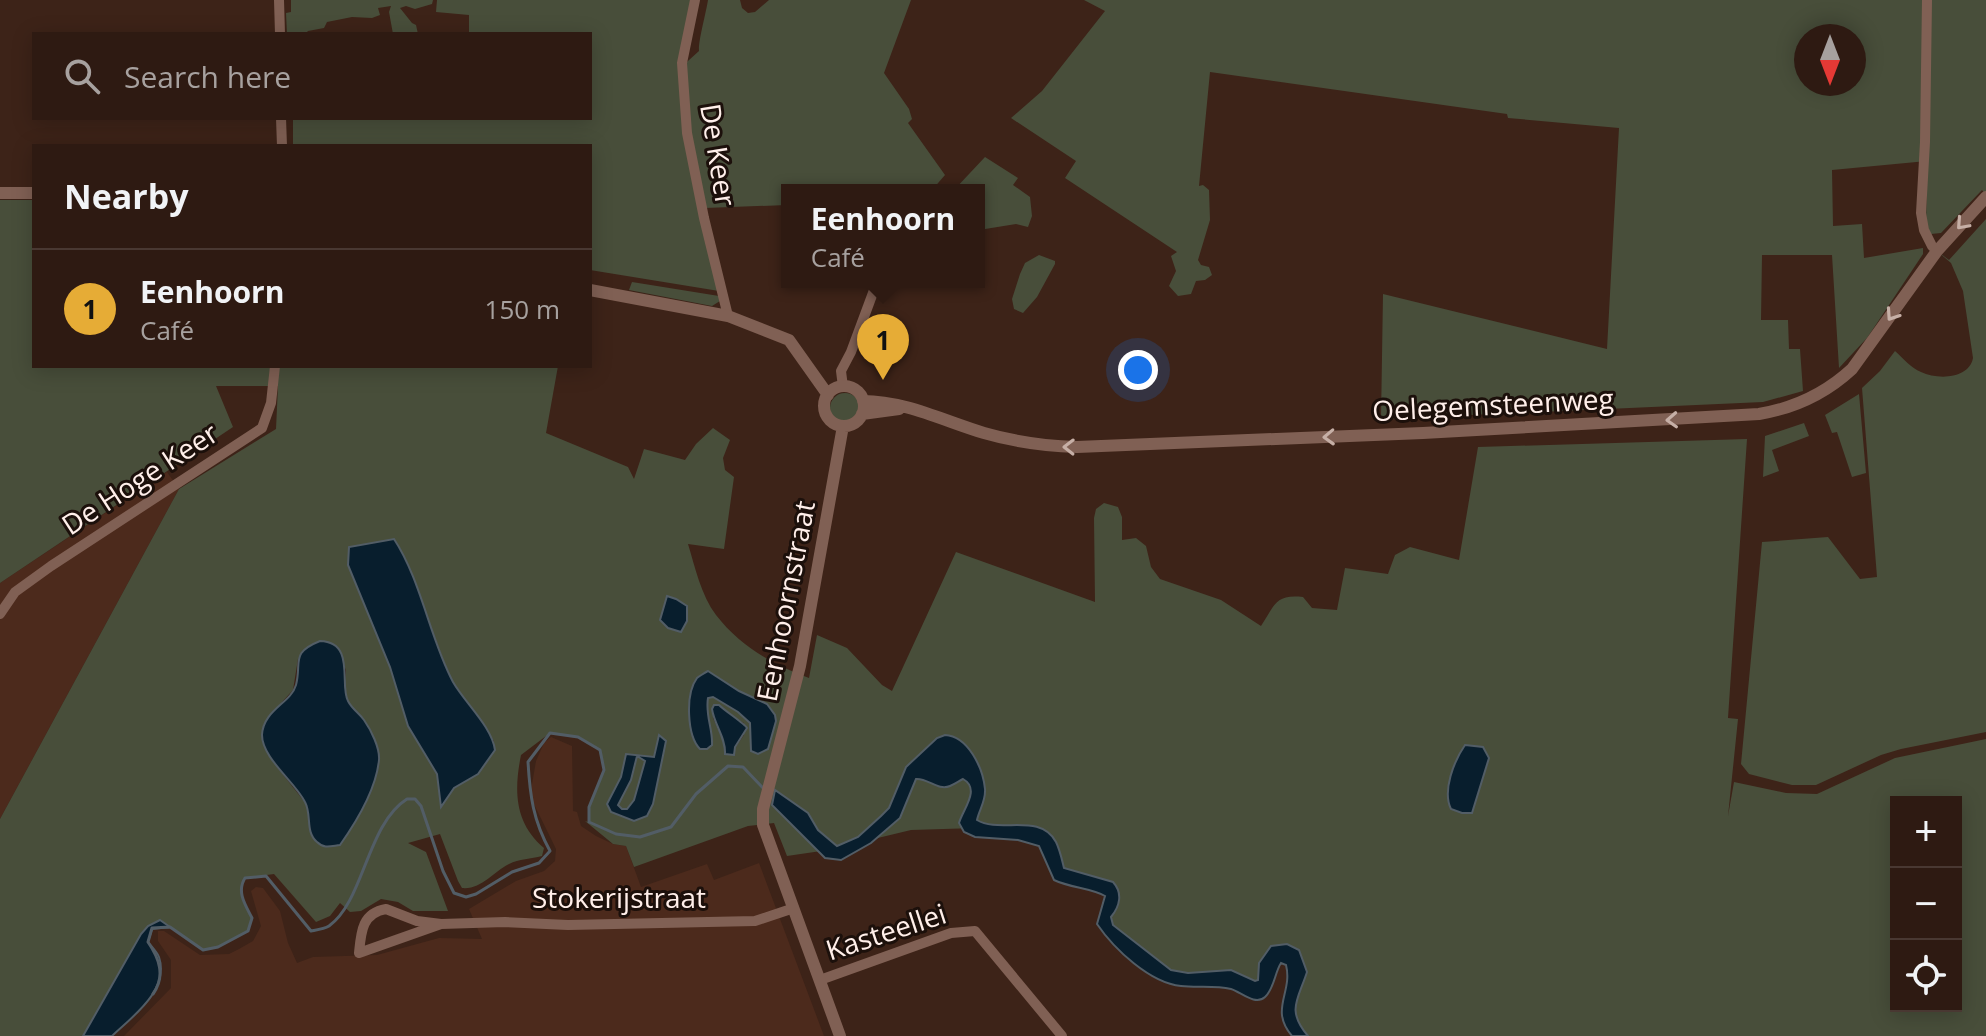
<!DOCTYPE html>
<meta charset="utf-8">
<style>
:root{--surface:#2e1a12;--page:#3a2720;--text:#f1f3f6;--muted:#a7a19f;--line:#493832;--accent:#e6ac36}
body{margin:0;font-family:"Open Sans",sans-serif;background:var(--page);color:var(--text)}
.controls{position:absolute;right:24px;bottom:24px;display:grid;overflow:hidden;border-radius:0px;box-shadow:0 4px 20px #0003}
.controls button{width:72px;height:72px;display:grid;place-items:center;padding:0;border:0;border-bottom:2px solid var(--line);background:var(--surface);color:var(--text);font:40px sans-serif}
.compass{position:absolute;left:1794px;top:24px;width:72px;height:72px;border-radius:50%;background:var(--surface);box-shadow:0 4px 20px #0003;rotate:180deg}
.you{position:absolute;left:1138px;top:370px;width:28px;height:28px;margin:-20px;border:6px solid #fff;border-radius:50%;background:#1a73e8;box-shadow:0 0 0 12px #1a73e833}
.badge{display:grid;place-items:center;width:52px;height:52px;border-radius:50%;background:var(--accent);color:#111;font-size:26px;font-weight:700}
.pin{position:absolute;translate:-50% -66px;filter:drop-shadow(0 2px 4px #0008)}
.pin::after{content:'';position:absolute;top:42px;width:28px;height:24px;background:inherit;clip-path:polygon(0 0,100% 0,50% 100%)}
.popup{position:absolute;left:781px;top:184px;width:204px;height:104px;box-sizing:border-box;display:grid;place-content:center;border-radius:0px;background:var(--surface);filter:drop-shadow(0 2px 6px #0005);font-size:26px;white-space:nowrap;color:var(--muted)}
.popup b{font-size:30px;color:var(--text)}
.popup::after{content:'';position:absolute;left:50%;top:100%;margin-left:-16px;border:16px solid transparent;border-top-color:var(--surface)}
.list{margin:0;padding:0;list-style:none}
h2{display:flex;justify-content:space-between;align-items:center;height:104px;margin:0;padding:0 32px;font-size:34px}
h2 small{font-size:26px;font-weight:400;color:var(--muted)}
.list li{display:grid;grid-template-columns:52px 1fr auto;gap:24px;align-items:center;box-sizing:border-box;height:120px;padding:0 32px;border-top:2px solid var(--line)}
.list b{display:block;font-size:30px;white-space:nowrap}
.list p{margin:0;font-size:26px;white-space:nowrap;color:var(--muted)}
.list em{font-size:26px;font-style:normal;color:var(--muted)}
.icon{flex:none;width:44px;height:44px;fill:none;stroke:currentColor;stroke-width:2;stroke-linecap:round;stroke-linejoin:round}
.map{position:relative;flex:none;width:1986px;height:1036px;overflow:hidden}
.search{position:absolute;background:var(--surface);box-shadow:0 4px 20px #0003;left:32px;top:32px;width:560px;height:88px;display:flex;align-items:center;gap:20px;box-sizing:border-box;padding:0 28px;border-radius:0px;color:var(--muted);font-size:30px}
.panel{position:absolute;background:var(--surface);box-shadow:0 4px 20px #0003;left:32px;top:144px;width:560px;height:224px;border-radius:0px}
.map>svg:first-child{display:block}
</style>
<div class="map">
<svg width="1986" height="1036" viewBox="0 0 1986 1036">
<rect width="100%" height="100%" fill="#3d2318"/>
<path fill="#4c2a1c" d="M167,472L179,489L0,819V583Z
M551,737L572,746L573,811L577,812L581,826L596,836L613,844L626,846L641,887L707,864L714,880L759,863L824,1036H124L171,988V960L158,941V931H164L200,955L229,954L239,949L253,941L261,926L251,891L256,887L263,888L280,911L288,943L297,963L313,957L377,955L439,938L482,939L469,909L516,881L544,871L555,861L556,849L530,796L536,761L544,743Z"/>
<path fill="#484e3a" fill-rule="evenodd" d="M291,0H433L432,4L415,9L406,6L400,8L412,23L416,25L418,34H393L389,12L391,6L378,8L380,15L372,18L352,17L327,22L324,28L308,31L305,34H287L286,13L291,12Z
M437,0H692L678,70L699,51C698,42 706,13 708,0H740L742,8L748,13L755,12L769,0H911L884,73L909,109L912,119L908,123L945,175L932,190H787V205L705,208L719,291L590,270V146H293V118H590V34H469V15L436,12Z
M1084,0H1986V195L1982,190L1941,233L1931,234L1937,251L1949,260L1986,219V732L1901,749L1881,755L1816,785H1792L1749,774L1741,764L1762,542L1828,537L1860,579L1877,577L1862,388L1880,371L1895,351C1903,358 1911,368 1921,372C1938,380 1969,379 1973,358L1963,291L1951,263L1937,251L1926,224L1927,161L1832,170L1833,226L1862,224L1864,258L1923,248V254L1867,338L1839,368L1832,255H1762L1761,320H1788L1789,349H1800L1803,391L1763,402L1381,419L1383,294L1607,349L1619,128L1508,118L1507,114L1210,72L1199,186L1203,185L1209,190L1210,220L1198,260L1201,265L1209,267L1212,275L1205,280L1196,281L1191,294L1178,296L1169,286L1176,271L1171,256L1177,252L1065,178L1076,161L1011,118L1042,91L1105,11ZM1806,36H1854V84H1806Z
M985,157L1018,178L1013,185L1030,197L1032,216L1028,227L1016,224L979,230V190H954Z
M0,200H34V366H558L546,433L628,467L634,479L644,449L685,460L696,444L713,428L730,440L723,458L725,470L734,477L724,549L688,544C695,567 701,595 716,615C740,646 773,665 809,678L817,635L847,648L882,685L892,691L956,552L1095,602L1094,518L1096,509L1104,503L1118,507L1122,517V540L1136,538L1146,546L1151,567L1160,579L1221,600L1261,626C1275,605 1275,594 1303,597L1312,608L1337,610L1345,568L1388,574L1395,555L1410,547L1459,560L1478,447L1747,439L1728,718L1738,719L1728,816L1734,782L1786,793L1817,794L1895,758L1986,739V1036H1298L1291,1021L1297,977L1280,954L1264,982L1167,976L1119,941L1106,914L1110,896L1066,877L1042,839L976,828L911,830L828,850L787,856L774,823L748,826L634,867L626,846L613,844L585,821L588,822L589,807L604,770L600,750L578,737L550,733L521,755C514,790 514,823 544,848L542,856C531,859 519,859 509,864C493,872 481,890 462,888L458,881L440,834L408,843L426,852L448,911H413L398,902L381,899L361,911L350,912L340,903L330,916L316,922L274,874L245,878C237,892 246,905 252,918L248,931L218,947L203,950L160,920L148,926L141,934L83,1036H0V819L179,489L276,429L278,386H216L233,427L0,583ZM400,548L451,679L465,703L494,741L478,774L454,788L441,806L437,774L408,726L390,667L349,565ZM332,643L337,649L346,670L344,694L349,705L363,718L379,753L370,792L341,843L334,846L309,822L307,805L277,767L263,726L271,714L293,690L298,659ZM704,674C719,675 726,684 739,691C751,697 772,701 775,717C777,726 769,739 768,749L751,751V724L738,712L713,697L708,698V719L692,700L698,677ZM719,705L729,716L744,723V735L735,748L726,747L713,718ZM1896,802H1956V1006H1896Z
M1039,255L1055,261V264L1037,297L1023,313L1014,309L1012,299L1020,274L1025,263Z
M632,282L719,296L720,301L712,306L629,290Z
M830 408a15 15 0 1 1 30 0a15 15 0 1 1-30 0Z
M1859,394L1866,473L1852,477L1837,432L1832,433L1825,415Z
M1804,423L1809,436L1772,450L1779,471L1763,477L1765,436Z"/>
<path fill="#081e2d" stroke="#525d66" stroke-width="2" fill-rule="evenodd" d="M394,539C421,580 430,639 453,682C465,703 492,727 495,750L478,774L454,788L441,807L437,774L408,726L390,667L348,565L349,547Z
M667,596L676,599L687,606V621L681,632L668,628L660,620Z
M320,641C356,642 339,685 348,701C352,709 359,713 364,720C371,730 380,748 379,760C376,790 357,821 340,845C331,846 324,849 317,842C305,832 312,815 305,802C295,782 262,758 262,735C263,710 291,703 296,685C302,662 290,653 320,641Z
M708,671L739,691L767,704L775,715L776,721L768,749L758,754L751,751L750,723L738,712L713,697L708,698C705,715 713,729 712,745L707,749H700C687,736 685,694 697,678C698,677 706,672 708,671Z
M714,705H719C725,711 745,724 747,728L735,747L734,755L725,754C726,738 714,724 712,709Z
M659,735L666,741L653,804L647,816L634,821L611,812L607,804L621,777L626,754L654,757ZM637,756L645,761L634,800L627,809H622L618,805L631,780Z
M945,735C968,736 983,768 985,789C986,801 979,810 977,820C1000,834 1040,812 1056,842C1060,850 1062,860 1064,868L1113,882C1123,893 1120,906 1111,917L1113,925L1171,970L1188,973L1231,970L1255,981L1258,980L1259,963L1271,946L1287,944L1299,950L1307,972C1298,1000 1286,1010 1308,1036H1292C1269,1009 1293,993 1286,965L1281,963C1275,972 1274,989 1265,997C1255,1006 1241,992 1231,989C1214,985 1197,988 1181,986C1150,983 1114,949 1097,924L1105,896C1091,888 1071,888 1054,880L1039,846L1018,840L975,837L964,832L959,823C963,809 981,789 963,779C959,781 955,784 950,786C938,791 928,778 916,779L900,818L871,843L841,860L825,858L772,805L775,790L808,813L818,830L837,846L858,837L881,816L889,808L906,767L937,738Z
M1465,745L1483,747L1489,758L1472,813H1462L1451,809C1442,791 1454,761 1465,745Z
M160,920L170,927L152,929L148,942C151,946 157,952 159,957C170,990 132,1017 112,1036H83L141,934L148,926Z"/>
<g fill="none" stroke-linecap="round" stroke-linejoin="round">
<path stroke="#525d66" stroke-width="3" d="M153,994C166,976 159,958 148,942L152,928L170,927L203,950L218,947L248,931L252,918C246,906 236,892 245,878L266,876L311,931C316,930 324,929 329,926C364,901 367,824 407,799H415L421,806L443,871L454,893L466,897L476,894L512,872L539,863L550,851C533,820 530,796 528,762L550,733L578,737L600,750L604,770L589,807V822L616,834L640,837L671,827L696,794L728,766L743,767L763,788"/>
<path stroke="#806054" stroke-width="10" d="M279,0L280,34
M695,0L682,63L687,133L704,218L728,316
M1927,0L1925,142L1921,213L1924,230L1932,246L1937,251
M281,118L282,146
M843,387L841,371L851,352L877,282
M0,614L15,592L51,566L262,428L271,403L275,366
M386,909L417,921L441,924L359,953C361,932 362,913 386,909Z
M441,924L505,922L568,925L755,921L794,908
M820,980L951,933L975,931L1062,1036"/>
<path stroke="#806054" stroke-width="12" d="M0,193H34
M590,290L728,316L789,340L828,395
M824 406a20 20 0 1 1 40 0a20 20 0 1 1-40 0Z
M863,401C905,401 944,421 984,433C1015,442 1045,446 1077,447L1423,433L1759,414C1795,408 1825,394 1852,369L1937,251L1986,197
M862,414L899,409
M840,1036L763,825V809L800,666L843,426"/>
</g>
<defs><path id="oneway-chevron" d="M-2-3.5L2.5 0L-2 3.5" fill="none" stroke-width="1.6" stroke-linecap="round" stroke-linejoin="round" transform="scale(2)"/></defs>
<g stroke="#c6afa6">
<use href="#oneway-chevron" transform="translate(1962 224) rotate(132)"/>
<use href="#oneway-chevron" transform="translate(1892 315) rotate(124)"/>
<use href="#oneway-chevron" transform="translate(1672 420) rotate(177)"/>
<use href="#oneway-chevron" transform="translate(1329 437) rotate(178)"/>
<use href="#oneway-chevron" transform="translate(1069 447) rotate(-179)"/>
</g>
<g text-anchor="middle" stroke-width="6" stroke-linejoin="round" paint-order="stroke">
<g font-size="28" fill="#ffefea" stroke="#1c100b">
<text transform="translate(718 155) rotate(81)" y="10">De Keer</text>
<text transform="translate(1493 405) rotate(-3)" y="10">Oelegemsteenweg</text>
<text transform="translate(140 479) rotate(-33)" y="10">De Hoge Keer</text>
<text transform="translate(786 601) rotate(-79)" y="10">Eenhoornstraat</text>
<text x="619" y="908">Stokerijstraat</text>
<text transform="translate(886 932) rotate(-18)" y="10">Kasteellei</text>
</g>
</g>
</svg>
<div class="controls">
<button>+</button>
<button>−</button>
<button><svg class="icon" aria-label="locate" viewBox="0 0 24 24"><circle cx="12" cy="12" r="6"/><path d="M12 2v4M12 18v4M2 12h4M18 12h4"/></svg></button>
</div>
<svg class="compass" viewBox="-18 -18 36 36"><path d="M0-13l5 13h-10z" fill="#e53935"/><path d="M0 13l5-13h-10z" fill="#a7a19f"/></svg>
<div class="you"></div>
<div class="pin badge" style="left:883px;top:380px">1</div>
<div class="popup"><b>Eenhoorn</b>Café</div>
<div class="search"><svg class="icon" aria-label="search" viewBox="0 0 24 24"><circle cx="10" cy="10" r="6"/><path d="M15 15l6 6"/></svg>Search here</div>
<section class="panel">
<h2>Nearby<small></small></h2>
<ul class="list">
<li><span class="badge">1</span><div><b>Eenhoorn</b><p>Café</p></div><em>150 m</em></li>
</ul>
</section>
</div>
